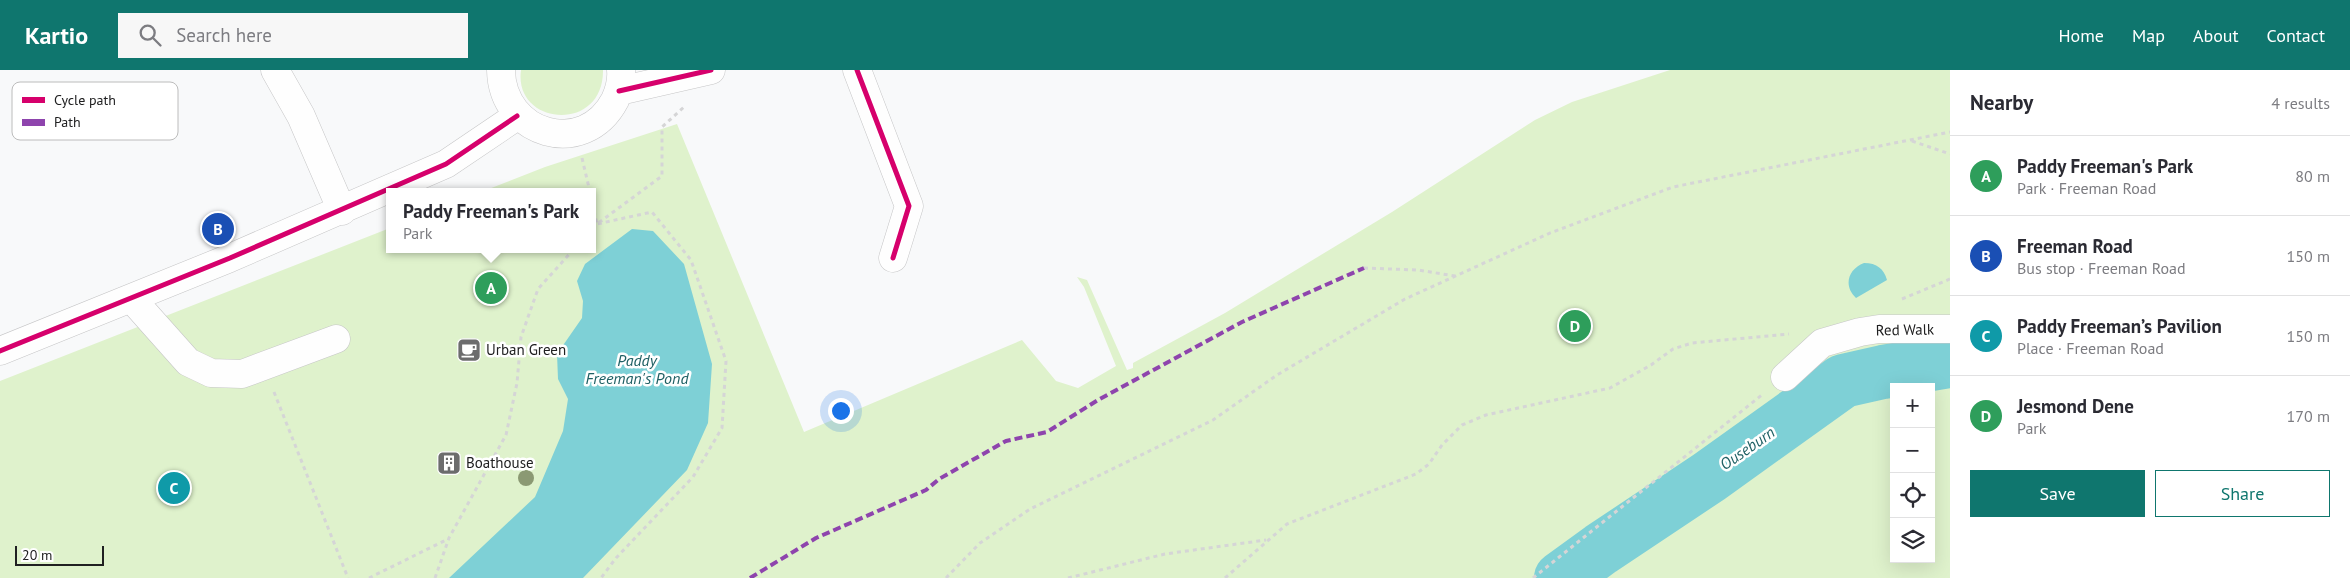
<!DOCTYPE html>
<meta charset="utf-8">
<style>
:root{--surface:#fff;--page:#f7f7f7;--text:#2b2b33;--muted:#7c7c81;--line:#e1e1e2;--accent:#0f766e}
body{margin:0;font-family:"PT Sans",sans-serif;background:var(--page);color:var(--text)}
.controls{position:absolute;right:15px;bottom:15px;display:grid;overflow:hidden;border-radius:0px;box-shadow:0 5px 20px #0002}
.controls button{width:45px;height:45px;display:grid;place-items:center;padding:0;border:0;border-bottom:1px solid var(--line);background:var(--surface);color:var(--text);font:25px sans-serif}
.scale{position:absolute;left:15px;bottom:12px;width:89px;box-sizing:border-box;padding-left:5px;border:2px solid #202021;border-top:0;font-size:14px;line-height:18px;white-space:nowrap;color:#202021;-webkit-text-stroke:4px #fff;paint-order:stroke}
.you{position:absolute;left:840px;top:340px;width:18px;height:18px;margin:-12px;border:4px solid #fff;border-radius:50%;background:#1a73e8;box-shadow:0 0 0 8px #1a73e833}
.badge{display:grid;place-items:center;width:32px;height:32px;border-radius:50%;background:var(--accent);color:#fff;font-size:16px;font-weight:700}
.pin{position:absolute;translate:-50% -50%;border:2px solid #fff;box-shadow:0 1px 5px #0006}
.popup{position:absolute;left:386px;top:118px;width:210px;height:65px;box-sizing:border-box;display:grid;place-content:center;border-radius:0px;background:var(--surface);filter:drop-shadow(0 1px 4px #0005);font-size:16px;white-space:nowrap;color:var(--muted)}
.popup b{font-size:19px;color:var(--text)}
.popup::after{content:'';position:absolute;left:50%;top:100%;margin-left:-10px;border:10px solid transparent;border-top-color:var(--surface)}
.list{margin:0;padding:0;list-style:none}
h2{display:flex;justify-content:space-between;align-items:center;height:65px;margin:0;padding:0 20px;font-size:21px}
h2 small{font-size:16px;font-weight:400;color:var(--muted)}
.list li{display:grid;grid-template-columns:32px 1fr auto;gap:15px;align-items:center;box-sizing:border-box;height:80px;padding:0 20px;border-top:1px solid var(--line)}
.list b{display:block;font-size:19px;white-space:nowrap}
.list p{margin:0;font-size:16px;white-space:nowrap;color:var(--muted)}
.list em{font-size:16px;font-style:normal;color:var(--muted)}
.actions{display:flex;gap:10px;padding:15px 20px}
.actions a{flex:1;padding:11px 0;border:1px solid var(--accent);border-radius:0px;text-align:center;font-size:18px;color:var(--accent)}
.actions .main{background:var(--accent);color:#fff}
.icon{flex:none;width:28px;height:28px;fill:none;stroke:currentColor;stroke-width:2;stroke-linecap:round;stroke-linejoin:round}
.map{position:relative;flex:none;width:1950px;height:508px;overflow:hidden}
header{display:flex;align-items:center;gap:30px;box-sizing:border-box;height:70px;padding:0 25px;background:var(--accent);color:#fff}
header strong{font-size:24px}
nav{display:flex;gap:28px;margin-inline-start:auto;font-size:18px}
.search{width:350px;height:45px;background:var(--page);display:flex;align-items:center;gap:12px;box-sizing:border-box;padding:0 18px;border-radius:0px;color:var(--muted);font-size:19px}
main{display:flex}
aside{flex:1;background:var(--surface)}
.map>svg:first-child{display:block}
</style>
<header>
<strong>Kartio</strong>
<div class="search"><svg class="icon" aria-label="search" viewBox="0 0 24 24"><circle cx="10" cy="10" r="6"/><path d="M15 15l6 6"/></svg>Search here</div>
<nav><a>Home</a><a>Map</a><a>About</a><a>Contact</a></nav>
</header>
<main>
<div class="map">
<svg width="1950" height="508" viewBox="0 0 1950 508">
<rect width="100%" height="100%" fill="#f8f9fa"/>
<path fill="#dff2cc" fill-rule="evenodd" d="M521,0H603C604,64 513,56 521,0Z
M1670,0H1950V508H0V311L390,158V179H592V122H481L545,97L677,54L804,362L1022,270L1056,311L1078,318L1116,296L1084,217L1077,207L1087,210L1127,300L1133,298V293L1225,243L1392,142L1535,50L1572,32ZM1894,317H1931V489H1894Z"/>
<path fill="#7ed0d6" d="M632,159L653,161L684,194L712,294L708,353L687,400L583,508H449L535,427L563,361L568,329L558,309L557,284L582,248L583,231L577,211L585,194Z
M1864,193C1877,193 1884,199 1887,210L1856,228C1843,216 1848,199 1864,193Z"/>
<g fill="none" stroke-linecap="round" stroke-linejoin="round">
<path stroke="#7ed0d6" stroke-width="54" d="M1561,508L1601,479L1709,407L1843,311L1883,302L1950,291"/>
<g stroke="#c6c6c7" stroke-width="29">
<path id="minor" d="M275,0L301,46L342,141
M501,0C502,65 584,89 615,30C619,21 622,10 621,0
M857,0L909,136L893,188
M619,21L711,0
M131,228L188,292L211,303L242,304L336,269
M0,281L230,188L446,94L517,46
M1785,307L1822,273L1860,262L1879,259H1950"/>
</g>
<path stroke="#d5d5d6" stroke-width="3" stroke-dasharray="4 4" stroke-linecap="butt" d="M1912,71L1950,84
M582,88L590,122
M592,133L597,154L662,106V57L684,37
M592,159L597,154L652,142L691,190L726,291L722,358L693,407L616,488L601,508
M1364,198L1418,200L1455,206
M1902,229L1950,209
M274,322L348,508
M369,508L448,469
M435,508L449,468L506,365L517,313L521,267L538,219L574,179
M946,508L980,473L1030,439L1213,350L1277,305L1405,229L1550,163L1673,117L1950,62
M1068,508L1165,484L1266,470
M1225,508L1287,454L1416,404L1429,394L1442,375L1462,355L1486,345L1610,318L1651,295L1673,279L1692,273L1789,264
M1533,508L1763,324"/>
<use href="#minor" stroke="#fefefe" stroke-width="28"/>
<path stroke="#8e44ad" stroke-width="4" stroke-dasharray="8 4" stroke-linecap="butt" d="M750,508L816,468L926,420L939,409L1006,371L1047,362L1098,330L1242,252L1364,198"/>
<g stroke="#fff" stroke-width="8">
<path id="cycleway" d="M857,0L909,136L893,188
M619,21L711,0
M0,281L230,188L446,94L517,46"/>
</g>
<use href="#cycleway" stroke="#d6006c" stroke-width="5"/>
</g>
<circle fill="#8b9973" cx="526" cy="408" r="8"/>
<defs>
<g id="cafe-square" transform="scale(1.25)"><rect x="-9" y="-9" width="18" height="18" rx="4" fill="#6c6c6d" stroke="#fff"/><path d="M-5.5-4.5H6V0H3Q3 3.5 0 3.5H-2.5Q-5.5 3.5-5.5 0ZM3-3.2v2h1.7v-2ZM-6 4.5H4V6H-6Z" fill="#fff"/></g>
<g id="building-square" transform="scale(1.25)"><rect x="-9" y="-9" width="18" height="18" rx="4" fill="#6c6c6d" stroke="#fff"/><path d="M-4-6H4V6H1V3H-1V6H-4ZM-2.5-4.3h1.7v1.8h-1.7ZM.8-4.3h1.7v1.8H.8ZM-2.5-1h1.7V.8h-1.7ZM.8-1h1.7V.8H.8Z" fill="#fff"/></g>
</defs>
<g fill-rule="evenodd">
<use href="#cafe-square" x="469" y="280"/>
<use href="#building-square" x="449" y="393"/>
</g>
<g text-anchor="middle" stroke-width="5" stroke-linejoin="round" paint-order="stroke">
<g font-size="15" fill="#202021" stroke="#fff">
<text transform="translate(1905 260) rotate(-1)" y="5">Red Walk</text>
</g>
<g font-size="15" fill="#202021" stroke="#fff" text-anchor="start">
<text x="486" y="285">Urban Green</text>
<text x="466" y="398">Boathouse</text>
</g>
<g font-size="16" font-style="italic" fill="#1f6064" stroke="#fff">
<text x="637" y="296">Paddy<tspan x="637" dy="18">Freeman's Pond</tspan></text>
<text transform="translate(1747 378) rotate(-35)" y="6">Ouseburn</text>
</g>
</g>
<rect x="12" y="12" width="166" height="58" rx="8" fill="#fff" stroke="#bcbcbc" stroke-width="1"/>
<rect x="22" y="27" width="23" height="6" fill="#d6006c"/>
<rect x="22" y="49" width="23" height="7" fill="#8e44ad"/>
<g font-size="14" fill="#202021">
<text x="54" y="35">Cycle path</text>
<text x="54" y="57">Path</text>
</g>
</svg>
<div class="controls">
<button>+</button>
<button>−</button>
<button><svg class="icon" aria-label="locate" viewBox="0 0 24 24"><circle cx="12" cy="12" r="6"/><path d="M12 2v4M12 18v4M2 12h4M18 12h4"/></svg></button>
<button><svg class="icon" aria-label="layers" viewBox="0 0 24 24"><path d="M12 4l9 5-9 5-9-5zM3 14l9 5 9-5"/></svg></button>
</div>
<div class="scale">20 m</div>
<div class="you"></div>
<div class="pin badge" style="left:491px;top:218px;background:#2e9e5b">A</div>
<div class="popup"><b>Paddy Freeman's Park</b>Park</div>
<div class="pin badge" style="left:218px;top:159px;background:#1a4fb4">B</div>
<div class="pin badge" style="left:174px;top:418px;background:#0f9aa8">C</div>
<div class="pin badge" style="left:1575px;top:256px;background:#2e9e5b">D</div>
</div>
<aside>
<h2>Nearby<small>4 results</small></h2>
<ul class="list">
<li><span class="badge" style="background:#2e9e5b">A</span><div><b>Paddy Freeman's Park</b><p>Park · Freeman Road</p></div><em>80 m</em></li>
<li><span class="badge" style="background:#1a4fb4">B</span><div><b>Freeman Road</b><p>Bus stop · Freeman Road</p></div><em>150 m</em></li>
<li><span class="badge" style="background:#0f9aa8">C</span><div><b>Paddy Freeman’s Pavilion</b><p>Place · Freeman Road</p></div><em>150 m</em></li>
<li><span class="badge" style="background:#2e9e5b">D</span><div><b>Jesmond Dene</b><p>Park</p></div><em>170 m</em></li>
</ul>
<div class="actions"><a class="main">Save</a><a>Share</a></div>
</aside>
</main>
